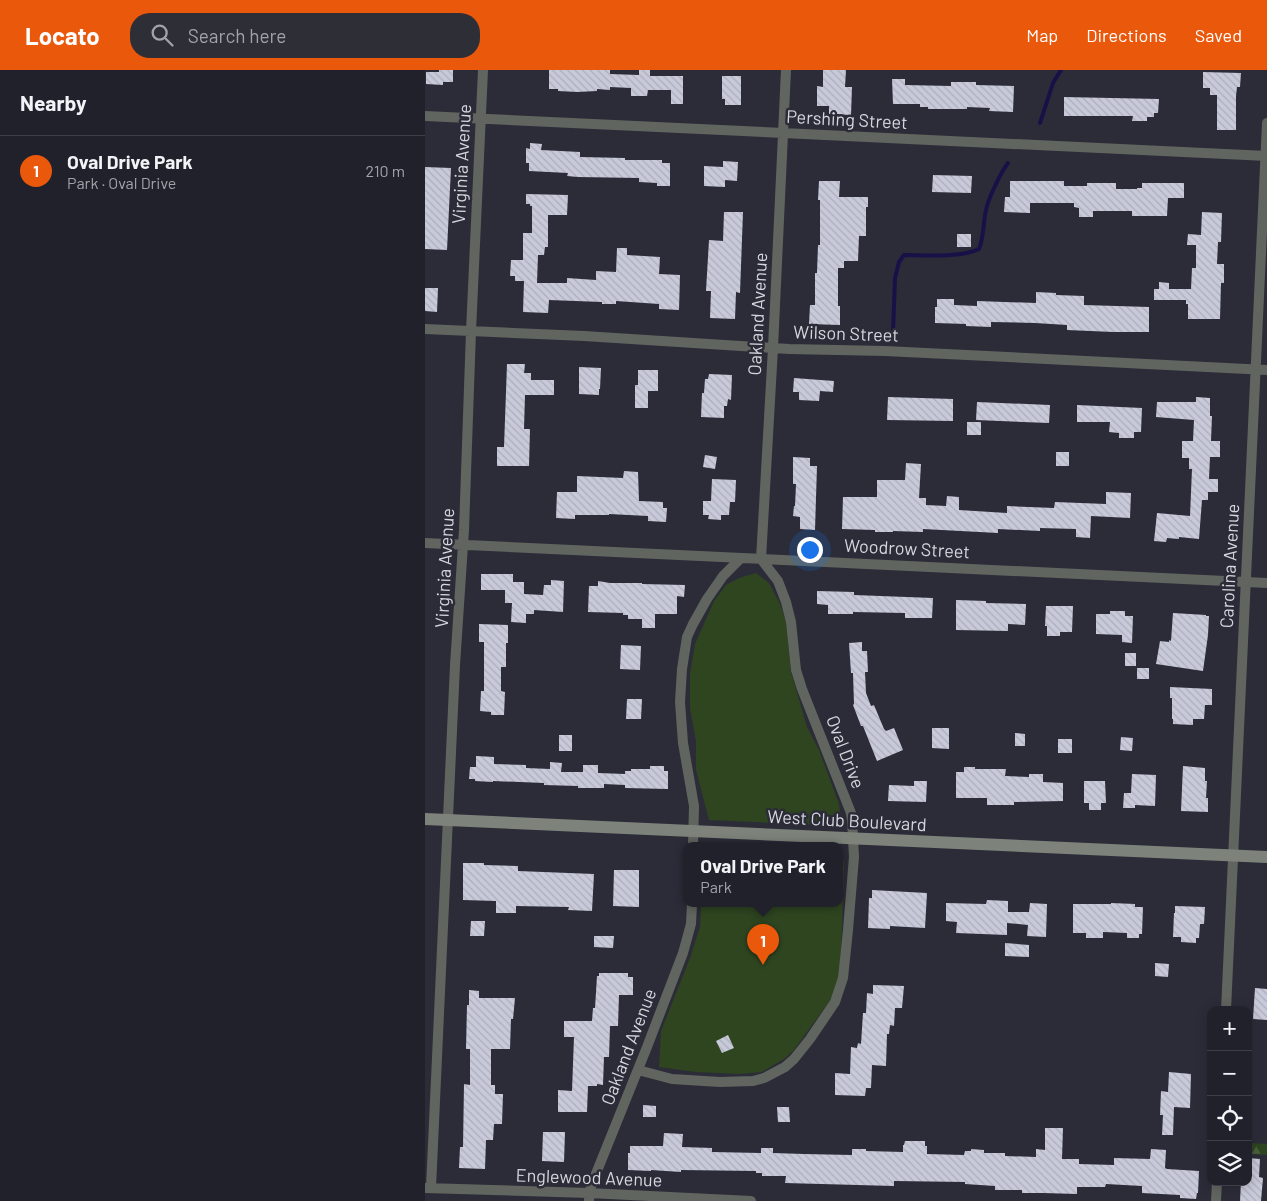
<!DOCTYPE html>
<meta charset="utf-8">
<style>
:root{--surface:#20212a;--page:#2d2e36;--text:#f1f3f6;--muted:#a2a3a8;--line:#3d3e47;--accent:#ea580c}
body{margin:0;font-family:Barlow,sans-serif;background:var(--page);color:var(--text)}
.controls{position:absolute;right:15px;bottom:15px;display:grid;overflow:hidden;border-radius:10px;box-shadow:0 2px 12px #0003}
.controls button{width:45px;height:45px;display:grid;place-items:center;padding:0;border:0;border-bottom:1px solid var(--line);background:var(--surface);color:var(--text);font:25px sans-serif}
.you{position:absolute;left:384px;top:479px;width:18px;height:18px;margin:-12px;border:4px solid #fff;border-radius:50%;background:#1a73e8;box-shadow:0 0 0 8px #1a73e833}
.badge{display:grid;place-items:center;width:32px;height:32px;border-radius:50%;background:var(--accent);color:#fff;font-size:16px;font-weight:700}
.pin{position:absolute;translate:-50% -41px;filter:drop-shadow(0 1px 2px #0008)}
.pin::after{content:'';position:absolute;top:26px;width:18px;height:15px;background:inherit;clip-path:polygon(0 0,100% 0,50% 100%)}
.popup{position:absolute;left:258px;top:772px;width:160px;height:65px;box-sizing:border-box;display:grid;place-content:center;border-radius:10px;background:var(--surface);filter:drop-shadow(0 1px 4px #0005);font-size:16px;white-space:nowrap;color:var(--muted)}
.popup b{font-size:19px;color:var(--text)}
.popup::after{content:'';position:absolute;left:50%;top:100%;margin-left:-10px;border:10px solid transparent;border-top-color:var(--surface)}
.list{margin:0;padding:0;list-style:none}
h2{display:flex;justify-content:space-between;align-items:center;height:65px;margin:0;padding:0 20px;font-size:21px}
h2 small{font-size:16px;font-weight:400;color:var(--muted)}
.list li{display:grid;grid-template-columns:32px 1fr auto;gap:15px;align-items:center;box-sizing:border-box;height:70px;padding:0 20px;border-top:1px solid var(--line)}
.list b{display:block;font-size:19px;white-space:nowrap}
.list p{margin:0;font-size:16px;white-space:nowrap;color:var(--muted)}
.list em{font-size:16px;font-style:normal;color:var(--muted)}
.icon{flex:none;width:28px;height:28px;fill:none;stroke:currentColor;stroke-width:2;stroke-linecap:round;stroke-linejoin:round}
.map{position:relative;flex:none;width:842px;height:1131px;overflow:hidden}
header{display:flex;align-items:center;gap:30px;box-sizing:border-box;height:70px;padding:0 25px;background:var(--accent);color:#fff}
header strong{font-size:24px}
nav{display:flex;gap:28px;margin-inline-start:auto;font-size:18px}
.search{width:350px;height:45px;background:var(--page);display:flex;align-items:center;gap:12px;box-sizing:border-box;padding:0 18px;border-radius:20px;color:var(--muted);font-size:19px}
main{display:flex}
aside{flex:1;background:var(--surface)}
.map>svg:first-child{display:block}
</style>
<header>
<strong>Locato</strong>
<div class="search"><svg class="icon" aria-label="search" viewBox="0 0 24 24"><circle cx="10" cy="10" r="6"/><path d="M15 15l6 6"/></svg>Search here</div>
<nav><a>Map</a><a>Directions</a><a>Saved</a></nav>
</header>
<main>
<aside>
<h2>Nearby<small></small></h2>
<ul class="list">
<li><span class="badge">1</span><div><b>Oval Drive Park</b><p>Park · Oval Drive</p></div><em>210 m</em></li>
</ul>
</aside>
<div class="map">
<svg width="842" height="1131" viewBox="0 0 842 1131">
<defs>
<pattern id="forest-firs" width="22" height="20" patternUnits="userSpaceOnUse" patternTransform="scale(1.25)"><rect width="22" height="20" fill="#2e4520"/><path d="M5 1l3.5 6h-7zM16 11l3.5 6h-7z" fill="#4b5f40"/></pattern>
<pattern id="building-back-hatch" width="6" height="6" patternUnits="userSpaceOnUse" patternTransform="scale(1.25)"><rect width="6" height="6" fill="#c8cada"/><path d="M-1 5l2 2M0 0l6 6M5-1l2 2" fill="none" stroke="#adaebc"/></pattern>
</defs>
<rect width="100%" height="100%" fill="#2b2c38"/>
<path fill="url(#forest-firs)" d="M823,1073L842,1074V1085L823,1084Z"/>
<path fill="#2e4520" d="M331,503L344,513L355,534L361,552L366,602L382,657L394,680L414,734L417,756L284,750L271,700V671L265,639V603L270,574L289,531L301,515L314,508Z
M414,791H419L417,860L414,916L406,929L369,980L359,989L337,1002L314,1004L271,1002L234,997L236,961L265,888L275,857L276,834H414Z"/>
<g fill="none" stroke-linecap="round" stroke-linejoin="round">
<path stroke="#171148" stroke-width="4" d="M615,53L628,13L636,0
M468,262L470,208L474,192L479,185C500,185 536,188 554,179C559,167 558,153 561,140C563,129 576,102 583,93"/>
</g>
<path fill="url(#building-back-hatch)" d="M14,0H28V12H18V15L1,14V2H14Z
M124,0H185V4L214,5V0H225V6H258V34H246V20H223L222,26H206V18L185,17V20L172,19V21L152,22L133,21V19H124Z
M398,0H421L420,17H427L426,45L404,44V36H392V16L398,17Z
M778,2L816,3L815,17H812L811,26V60H792V25H785V18H778Z
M297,6H316V35H300V29H297Z
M467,9H480V15L526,16V12H551V15L589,16L588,42L564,41L565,38L542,37V39H503V37H495V34H468Z
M639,27L734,29L733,43H729V47H722V51H707L708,46H639Z
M105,73L117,74L116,80L155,82V87L200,88V90H237V93H245V116H232V113L214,112V108L153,107L142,106L143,103L104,101V93H101V78L105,79Z
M298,91L313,92L312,111L300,110V117L279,116V96L298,97Z
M0,97L26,98L22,180L0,179Z
M508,105L547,106L546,123L507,122Z
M394,111H415L414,127H443V137H441V166H434L433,191H419V198H413V236H415V255L384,254L385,235H390V203H392L393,175H395V130H393Z
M585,111H639V116H662V113H691V119H712V118H717V113H759V128H743L742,146H707V141H668V147H654V138L649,137V133H605V143L579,142L580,127H585Z
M101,124L143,125L142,145H123V177H120L119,185H113L112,213H142V208L171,210V201L191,202L192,178H202V185L235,187L234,204L255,205L254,240L234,239V234L191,231V234H177V232L124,230L123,243L98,242L99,211H90V206H85L86,190H98V163H107V136H105V134H101Z
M299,142H318L315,223L311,222L310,249L285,248L286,221H281L284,170L298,171Z
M777,142L797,143L796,172H793L792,194H799V213H796L795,249H763V234H761V230H729V219H734V212L744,213V219H766L767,198H771V175H762L763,164L776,165Z
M532,164H546V177H532Z
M0,218H13L12,242L0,241Z
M611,222L631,223V225L659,226V235L724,237V262H688L642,260V255L610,253L566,252V257L541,256V254L510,253V237H512V229H529V235L552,236V231L611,233Z
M82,294H100L99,303H106V310H129V325H100L99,359H105L104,396H72V377H79Z
M154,297L176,298L175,319H174V325L154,324Z
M213,300H233V321H223V338H210V315H213Z
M284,304L307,305L306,330L303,329L302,336H299V348L276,347L277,323H279L280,309H283Z
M369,308L409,311L408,322L395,321L394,331L374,330V322H368Z
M463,327L528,329V351L462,350Z
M771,327L785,328V346H787L786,371H795V387H785L784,409H793V422H783V430H777L774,469L754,467V469L742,468L741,472L729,471L732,443L765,446L767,399H764V388H757V371H768L769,350L731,347L732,332H771Z
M552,332L625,335L624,353L551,350Z
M652,335L717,338L716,362H709V368H694V363L684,362L685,352H652Z
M542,352H556V365H542Z
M631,382H644V396H631Z
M280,385L292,387L290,399L278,397Z
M368,387L385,388V396H392L390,460L375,459V447L368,446L369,436H370L371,414H368Z
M481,393L496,394L494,428H501V435L521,436L522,426L534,427V440L582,443V436L629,438L630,432L681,434V422L706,423L705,448L666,446L665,468L651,467V459L615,458V461L573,459V463L498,459V462L468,461V462H450V460L417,459L418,427H452V410H480Z
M199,401L213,402L214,431L238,432V438H242L241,452L223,451V446L184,444V445H150V449L131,448L132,422H152V406L198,408Z
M287,409L311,410L310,432H305L304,445H296V450L283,449L284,445H278V431H286Z
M56,504H88V512H99V524L118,525L119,515H126V510L139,511L138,542L109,540V544H101V553L86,552L87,533H80V520H56Z
M173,511L185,513H217V514L260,515L259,527L252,526V544H230V558H217V549H203V545H198V543L163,542L164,516H173Z
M392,521L429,522V525L508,528L507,548H480V543L428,542V544H403V535L392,534Z
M531,530L561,531V533L601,534L600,555L583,554V561L531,560Z
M621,536H648L647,562H635V566H622V556H620Z
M685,541H700V546H708L707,573L697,572V565L671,564V544H685Z
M748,543L781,545V546H784L783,565L778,601L731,594L735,571L744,572V570L746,571Z
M54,554L83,555V573H81V597H76V621L80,622L79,645H66V642L55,641L56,621H59V572H54Z
M437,572V581H442L443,602H440L441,623L446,636L449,635L459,659L461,661L469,658L478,680L452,691L438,656H436L428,635L429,634L428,603H426L424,573Z
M196,575L216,576L215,600L195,599Z
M700,583H711V596H700Z
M712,598H724V609H712Z
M745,617L787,619V635H780L779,649H768V655L748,654V649H747V628H745Z
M202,629H217L216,649H201Z
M507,658H524V679L507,678Z
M590,663L600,664V676H590Z
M134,665H147V681H134Z
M696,667L708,668L707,681L695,680Z
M633,669H647V683H633Z
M51,686L69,687V694L101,695V698L125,699V692L137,693L136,702H158V695H173V703L200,704V701H206V699H225V696H239V701H243V719L200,718V715L179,714V718H153V716L119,715V713L68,711V712L50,711V709H44L45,697H51Z
M758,696L780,698V711H782L781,728H783V742L756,741Z
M539,697H550V699H581L580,706L604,707V704H618V712L638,713V731L589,732V735H562V728H531V702H539Z
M707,704L731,705L730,736L710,735V738H698L699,723H706Z
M489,711H502L501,732L463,731L464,715L489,716Z
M659,711H680L681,733H676V740H664V733H659Z
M38,793H59V795L93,796V801L169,804L167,841L143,840L144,837L91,836V843H71V831L38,830Z
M189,800H214V837L188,836Z
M447,820L502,823L500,858L465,856V859L443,858L444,828H447Z
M562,830L583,831V842H604L605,833L622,834L621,867L602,866L603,855L582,853V865L531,863L532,852L521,851V833L561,834Z
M686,833L710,834V837H718L717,864H714V868H702V863L678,862V868H661V863H648V834H686Z
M750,836L780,837L779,854H775L774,868H771V873L756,872V867H748L749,843H750Z
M46,851H60L59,866H45Z
M169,866H189L188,878L169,877Z
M580,873L604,875V887L580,886Z
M730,893L744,894L743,907L730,906Z
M174,903H203V907H208V925H194L193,956H185L184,987H179L178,1015L172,1014V1016H163L162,1042H133V1020L147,1021L149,967H139V951H167L168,938H170L172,906H174Z
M448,915L479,916L477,938H470L469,956L465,955L464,964H462L461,996L447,995L446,1018H441L440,1026L410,1025V1003L425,1004L426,977L432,978L433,973L436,974L438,943H441L442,923L448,924Z
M830,918L842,919V950L828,949Z
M44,920L54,921V928H90L88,949H86L85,979H66V1015H70V1024H78L77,1054H69L68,1070H61L60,1099L34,1098L35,1077H38L39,1014L45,1015V979H41L42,935H44Z
M303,965L309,978L297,983L291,971Z
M744,1002L766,1004L765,1038L749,1037L748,1065H737L738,1045H735L736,1021L743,1022Z
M218,1035L231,1036V1047H218Z
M352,1037H364L365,1052H353Z
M620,1058H638L637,1089H654V1094L689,1095V1088L725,1089L726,1079L741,1080L740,1098L742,1099L774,1101L773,1123H772L771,1129L755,1128V1125L717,1123V1116L681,1114L680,1117H652V1124L618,1123H597V1120H570V1116L540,1114V1112L469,1111V1116L360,1113L361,1106H337V1103H331V1101L256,1100V1102L226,1100V1101L203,1100V1083H205V1076H238L239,1063L258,1064L257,1077L287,1078V1082L336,1083V1078H348V1083L379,1084L427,1085V1079H441V1081L478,1082V1075H479L480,1071H500V1076H502V1084L539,1085L540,1081H546V1079L559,1080V1083H580V1086L611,1087V1079L620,1080Z
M118,1062H140L139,1092L117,1091Z
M823,1088L835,1089L834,1107L838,1108L836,1131H815L816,1112H823Z"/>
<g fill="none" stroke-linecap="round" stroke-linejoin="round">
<path stroke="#61655f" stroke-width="10" d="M0,46L842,86
M0,259L159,266L364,279L460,281L842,300
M0,473L842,513
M268,776L269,736L258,673L255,632L257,599L262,567L268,554L282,529L298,506L316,488
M801,940L842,53
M213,1000L247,1009L295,1012L328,1011L339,1008L360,997L369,989L385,969L410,932L418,908L423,860L429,787L427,750L426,743L377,619L371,600L366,552L361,532L353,511L336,489L348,278L361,0
M0,1118L164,1123L326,1131
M6,1118L30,595L39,460L46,261L58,0
M164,1131V1123L168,1111L222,977L258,883L266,854L267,834
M791,1131L792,1112"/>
<path stroke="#7d837a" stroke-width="12" d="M0,749L842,787"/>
</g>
<g text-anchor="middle" stroke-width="5" stroke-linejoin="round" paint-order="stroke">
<g font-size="18" fill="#d5d6de" stroke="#2b2c38">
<text transform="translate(422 50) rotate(3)" y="6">Pershing Street</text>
<text transform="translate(37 94) rotate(-87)" y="6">Virginia Avenue</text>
<text transform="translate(333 244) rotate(-87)" y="6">Oakland Avenue</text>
<text transform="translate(421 264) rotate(2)" y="6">Wilson Street</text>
<text transform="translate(482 479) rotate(3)" y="6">Woodrow Street</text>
<text transform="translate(805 496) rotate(-87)" y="6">Carolina Avenue</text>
<text transform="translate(20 498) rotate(-87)" y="6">Virginia Avenue</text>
<text transform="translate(420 682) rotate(69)" y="6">Oval Drive</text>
<text transform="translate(422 751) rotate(3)" y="6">West Club Boulevard</text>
<text transform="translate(204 977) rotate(-69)" y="6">Oakland Avenue</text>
<text transform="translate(164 1108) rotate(2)" y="6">Englewood Avenue</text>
</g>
</g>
</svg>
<div class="controls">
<button>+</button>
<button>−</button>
<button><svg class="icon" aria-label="locate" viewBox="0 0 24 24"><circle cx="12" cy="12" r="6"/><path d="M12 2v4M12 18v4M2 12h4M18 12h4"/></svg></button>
<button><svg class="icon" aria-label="layers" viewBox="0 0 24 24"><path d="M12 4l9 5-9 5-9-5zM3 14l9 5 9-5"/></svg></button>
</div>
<div class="you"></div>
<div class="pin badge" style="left:338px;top:895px">1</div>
<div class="popup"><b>Oval Drive Park</b>Park</div>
</div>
</main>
